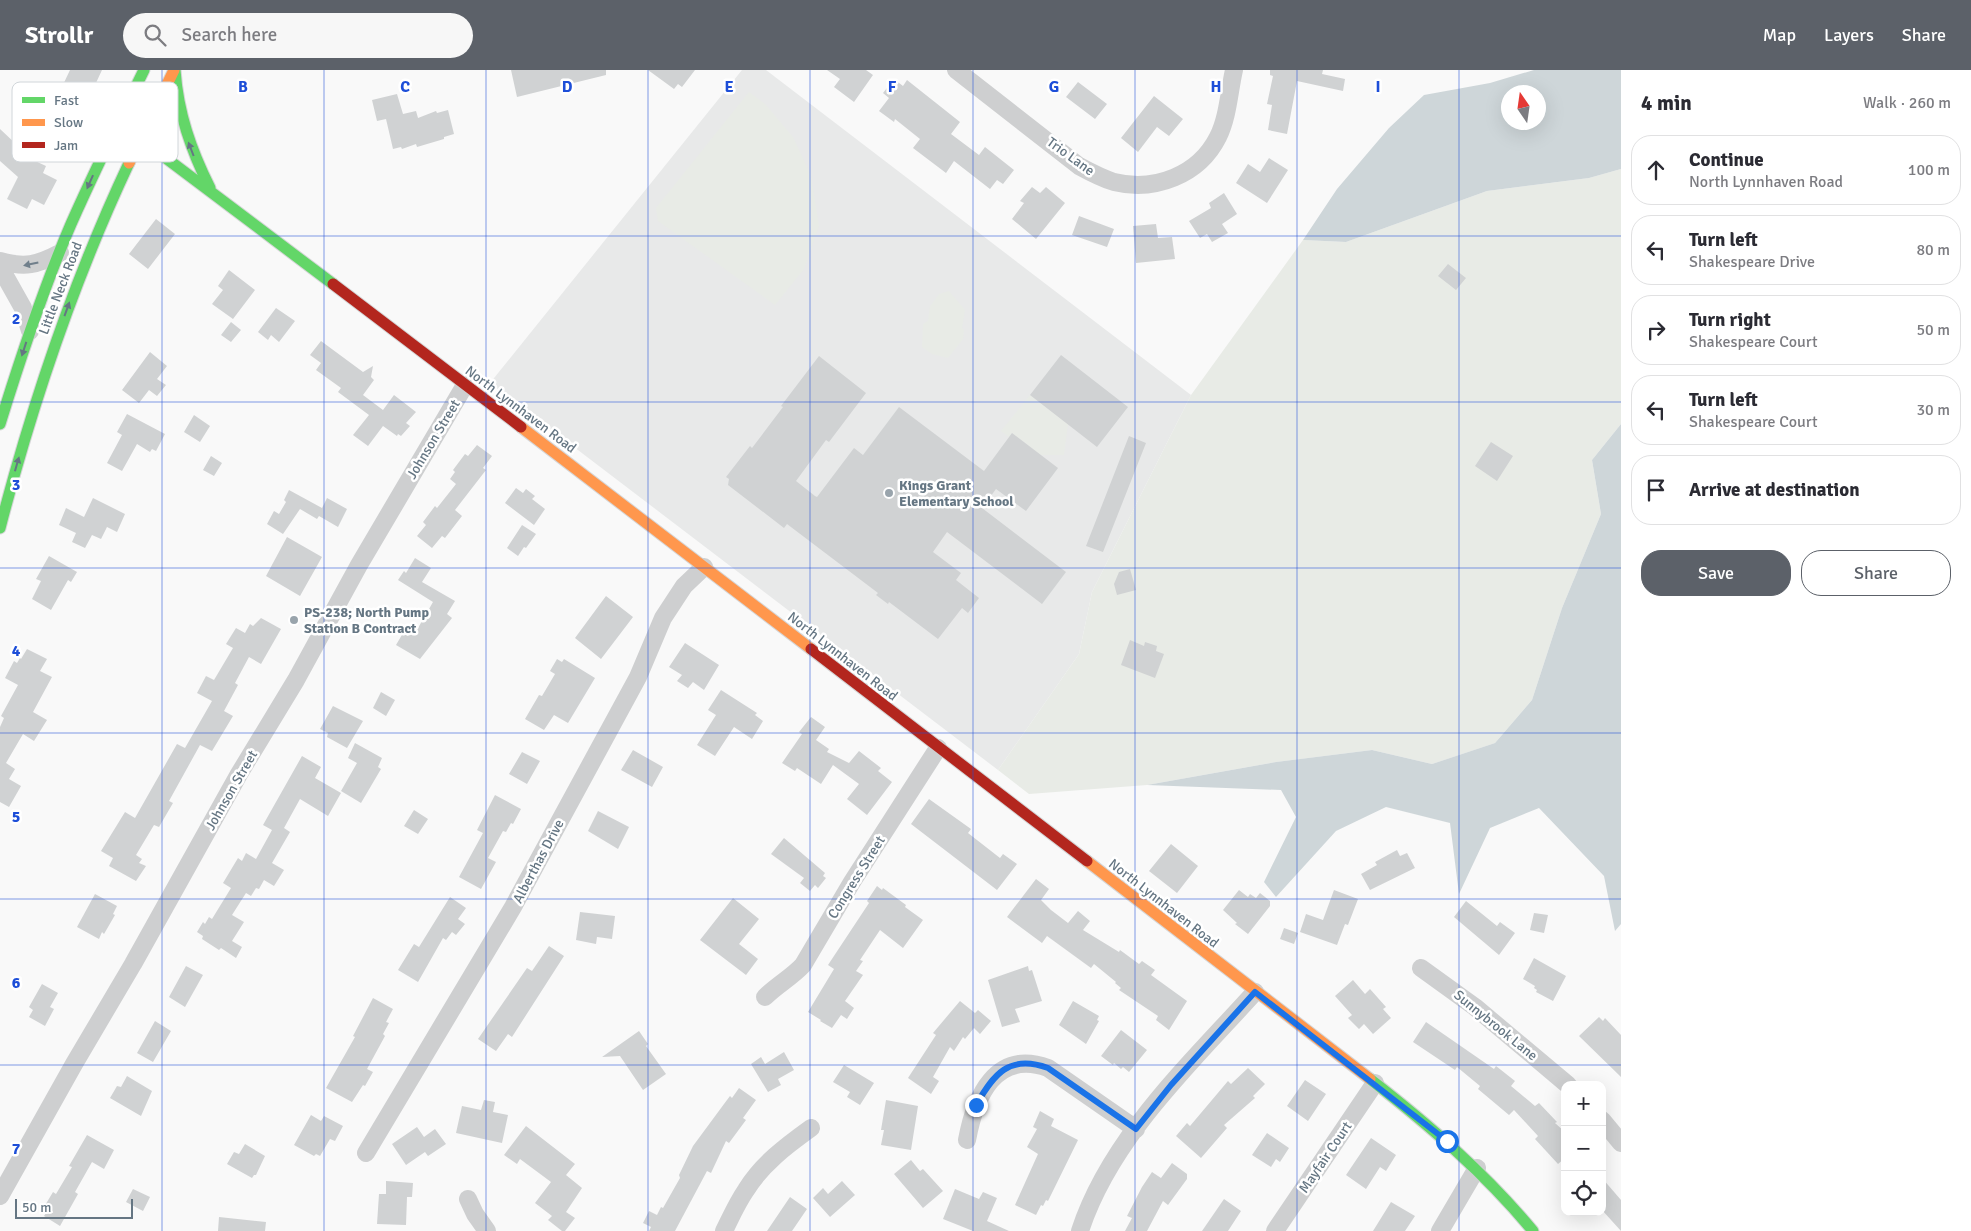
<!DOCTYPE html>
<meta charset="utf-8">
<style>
:root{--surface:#fff;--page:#f7f7f7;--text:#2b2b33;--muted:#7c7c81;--line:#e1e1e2;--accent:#5c6169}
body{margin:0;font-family:Signika,sans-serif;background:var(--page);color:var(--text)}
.controls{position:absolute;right:15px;bottom:15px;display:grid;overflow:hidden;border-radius:10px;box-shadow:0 5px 20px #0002}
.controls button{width:45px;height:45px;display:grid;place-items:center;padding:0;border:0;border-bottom:1px solid var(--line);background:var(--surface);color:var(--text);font:25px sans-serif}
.compass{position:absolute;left:1501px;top:15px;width:45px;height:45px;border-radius:50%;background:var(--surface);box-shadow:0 5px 20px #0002;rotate:347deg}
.scale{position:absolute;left:15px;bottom:12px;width:118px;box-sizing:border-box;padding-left:5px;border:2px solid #657683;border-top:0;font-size:14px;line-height:18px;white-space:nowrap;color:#657683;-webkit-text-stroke:4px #fff;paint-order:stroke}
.stop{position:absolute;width:15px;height:15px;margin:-11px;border:4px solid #1a73e8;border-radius:50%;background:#fff}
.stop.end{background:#1a73e8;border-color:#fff;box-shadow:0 1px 5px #0008}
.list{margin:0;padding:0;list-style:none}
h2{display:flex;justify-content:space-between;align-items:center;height:65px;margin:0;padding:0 20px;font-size:21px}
h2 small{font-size:16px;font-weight:400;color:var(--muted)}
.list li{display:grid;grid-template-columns:32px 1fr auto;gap:15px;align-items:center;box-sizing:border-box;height:70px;margin:0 10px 10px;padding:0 10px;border:1px solid var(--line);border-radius:20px}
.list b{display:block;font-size:19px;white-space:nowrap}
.list p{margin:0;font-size:16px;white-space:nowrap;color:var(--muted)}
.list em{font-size:16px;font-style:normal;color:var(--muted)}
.actions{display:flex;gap:10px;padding:15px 20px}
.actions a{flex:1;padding:11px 0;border:1px solid var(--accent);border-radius:20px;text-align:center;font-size:18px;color:var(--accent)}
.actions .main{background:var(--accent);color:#fff}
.icon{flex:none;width:28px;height:28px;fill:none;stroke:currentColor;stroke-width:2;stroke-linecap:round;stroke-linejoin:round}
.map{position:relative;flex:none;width:1621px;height:1161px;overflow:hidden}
header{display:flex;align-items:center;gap:30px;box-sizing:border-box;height:70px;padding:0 25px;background:var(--accent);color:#fff}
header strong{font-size:24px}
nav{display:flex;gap:28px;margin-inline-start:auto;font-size:18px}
.search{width:350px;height:45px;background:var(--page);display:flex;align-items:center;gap:12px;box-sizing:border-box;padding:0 18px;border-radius:28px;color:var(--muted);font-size:19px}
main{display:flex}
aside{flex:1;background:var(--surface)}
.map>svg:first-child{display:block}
</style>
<header>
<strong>Strollr</strong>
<div class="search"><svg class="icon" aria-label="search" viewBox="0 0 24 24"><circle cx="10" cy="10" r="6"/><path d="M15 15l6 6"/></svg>Search here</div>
<nav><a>Map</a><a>Layers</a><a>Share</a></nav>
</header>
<main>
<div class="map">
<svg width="1621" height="1161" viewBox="0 0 1621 1161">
<rect width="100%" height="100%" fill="#f9f9f9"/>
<path fill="#e8e9e9" d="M742,0H766L1191,325L1092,522L1079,584L998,700L490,313Z"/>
<path fill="#e8ebe6" d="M749,22L765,34L793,67L811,106L819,156L804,199L775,235L658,151L656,138Z
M1621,99V354L1592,390L1601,444L1562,538L1532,630L1495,673L1432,694L1372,680L1276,692L1147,715L1029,724L998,700L1079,584L1092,522L1191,325L1303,170L1346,172L1487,121L1589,108Z
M949,221L965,240L962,258L964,260L963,269L948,288L932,284L922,277L923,254L928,251L930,236L939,224Z
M1030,325L1068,354L1064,385H1041L1012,363L1009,367L1001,361Z"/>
<path fill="#ced6d9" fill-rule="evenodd" d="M1534,0H1621V99L1589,108L1487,121L1346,172L1303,170L1337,119L1389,58L1424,25L1490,13ZM1508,22H1538V52H1508Z
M1621,354V854L1615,861L1604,806L1539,738L1490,758L1459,824L1450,753L1386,737L1336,761L1276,827L1264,812L1296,747L1281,720L1147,715L1276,692L1372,680L1432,694L1495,673L1532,630L1562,538L1601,444L1592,390Z"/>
<path fill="#d0d2d3" d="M70,0H102L81,45L77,43L66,68L43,57Z
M511,0H606V5L517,27Z
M648,0H695L682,17L678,14L674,19Z
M827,0H866L873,5L854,32L834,17L840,9Z
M1270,0H1323L1322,4L1345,9L1343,21L1297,11L1287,64L1268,60L1272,35L1267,34L1273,6L1270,5Z
M894,9L903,16L907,10L960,52L951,64L979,85L985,77L1014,100L1003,114L997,110L990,119L954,91L946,103L913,78L920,69L895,49L894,52L879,41L889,28L883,23Z
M1078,12L1107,34L1095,49L1066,27Z
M397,24L403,44L416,41L418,48L436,41L437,43L448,40L454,64L444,67V69L417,77L416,74L402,79L401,77L393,79L386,49L377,51L372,30Z
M1154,26L1183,49L1169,66L1157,57L1138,82L1121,68Z
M0,59L33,90L46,96L43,103L57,110L44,135L32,129L27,139L7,129L18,107L0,91Z
M1269,88L1288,100L1267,133L1236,113L1248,94L1260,102Z
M1032,117L1040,123L1046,117L1065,133L1036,169L1012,149L1024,133L1020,131Z
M1224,123L1237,144L1222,154L1228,163L1212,172L1207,164L1200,168L1189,151L1211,138L1209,133Z
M1079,146L1114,159L1107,177L1072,165Z
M156,149L175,164L148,199L129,184Z
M1156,154L1158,168L1172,167L1175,189L1136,193L1133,156Z
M1448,194L1466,208L1456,220L1438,206Z
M229,200L255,220L233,249L212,234L223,220L218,216Z
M276,238L295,251L279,272L271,265L268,270L258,262Z
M231,252L241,260L231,272L221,265Z
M321,271L363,302L373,296L371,307L374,310L363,325L383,340L394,325L416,342L406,353L410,356L401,366L398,364L397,366L383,356L368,376L353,365L369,345L338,322L341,318L316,300L321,293L310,285Z
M150,282L167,296L157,309L166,315L157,326L149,320L139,333L122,320Z
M1061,285L1128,337L1097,377L1030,325Z
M819,286L866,323L829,372L826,370L796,411L815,426L817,427L854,378L863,385L899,337L984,401L1012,363L1058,398L1026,441L996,419L982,438L1066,502L1042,534L947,462L933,482L961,503L956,510L979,528L968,543L962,538L938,569L889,532L888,534L876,525L878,523L787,454L784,458L728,415L729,409L726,407L750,376L752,378L783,337L781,336Z
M127,344L165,364L156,381L152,379L150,382L137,374L122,401L107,393L122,365L117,362Z
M194,345L210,356L200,372L184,362Z
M1129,366L1146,373L1103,482L1086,476Z
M1491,372L1513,386L1497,411L1475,396Z
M477,375L492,386L483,398L486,400L455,440L462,446L445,468L442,466L432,478L417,466L426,455L423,452L435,436L437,438L456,414L450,409L455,402L453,400L465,384L468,386Z
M211,386L222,393L214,406L203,400Z
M516,418L523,423L526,419L535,426L532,429L545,439L534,455L505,433Z
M289,420L322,438L327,428L347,439L338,457L319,446L317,449L300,439L283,464L267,454L274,441L279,444L286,432L284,430Z
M93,428L125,444L117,462L107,457L101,469L92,465L85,478L72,472L76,463L59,455L66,438L84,447Z
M522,455L536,464L526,478L524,477L518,486L507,478Z
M287,467L322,487L300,526L266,506Z
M49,486L77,502L71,512L68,510L51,540L32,529L41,511L36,509Z
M415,488L431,498L422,512L455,531L447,544L452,548L420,589L396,575L403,563L408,566L414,556L418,558L433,532L398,510L404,501L406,503Z
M1130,499L1136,520L1117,525L1114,514L1119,502Z
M606,526L633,547L601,589L575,568Z
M261,548L281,559L261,594L249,587L235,613L238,615L224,641L233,646L212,681L200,675L169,731L173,733L159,757L154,755L136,785L142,789L139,793L146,796L136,811L109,796L113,788L101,781L125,742L135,748L177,674L185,678L212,631L197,623L206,606L214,610L233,578L226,574L236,558L245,563L250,554L253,556Z
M1130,570L1144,576L1145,572L1157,576L1156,581L1164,584L1155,608L1121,595Z
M685,573L719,595L704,620L693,612L688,618L677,611L682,605L669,597Z
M27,579L47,589L40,601L52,607L33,642L47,650L34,671L23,664L6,693L15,699L9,709L21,716L9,737L0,732V657L4,648L1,646L18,615L5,608L14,591L17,593L20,588L21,589Z
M557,589L562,592L564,589L595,608L568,653L554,645L544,660L525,649L539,625L542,626L555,604L550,601Z
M721,620L757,643L755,645L763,651L752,669L734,657L715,686L697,675L716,645L708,640Z
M381,622L395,630L386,646L373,638Z
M333,636L363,651L347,678L327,667L328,663L320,659Z
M811,647L825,657L816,670L829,679L827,682L849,693L859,681L881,698L878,701L892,712L867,745L847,729L859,714L833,695L821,714L797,698L795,701L782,693L802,664L799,662Z
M355,673L382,688L378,697L381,699L361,733L341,721L357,693L348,688Z
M633,680L663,697L652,717L621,700Z
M522,682L540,691L527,714L509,704Z
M302,686L321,697L315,708L341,723L328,746L300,729L284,758L290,762L272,793L284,800L274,816L264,810L259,819L256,818L251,826L246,823L232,845L244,852L232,871L242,877L236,888L221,878L219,880L202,869L203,866L197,862L203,852L205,854L209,847L212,849L231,818L223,813L238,788L242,791L246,783L256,789L272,760L263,755Z
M495,725L521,739L513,754L511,753L506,762L503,761L488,788L496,792L481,819L459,807L483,763L477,760Z
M929,729L971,759L968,763L1000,788L1003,784L1017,794L997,820L911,754Z
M414,740L428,749L418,764L404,756Z
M598,741L629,757L618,779L588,761Z
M784,768L825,803L823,806L826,808L818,818L815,815L810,821L800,813L804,808L771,784Z
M1171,774L1198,796L1177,823L1149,801Z
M1397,780L1400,786L1407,783L1415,798L1370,820L1361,804L1377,795L1375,792Z
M1036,809L1049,819L1041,830L1051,840L1068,853L1078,841L1090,851L1083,860L1119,882L1120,880L1139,894L1142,891L1155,900L1151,905L1187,931L1169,960L1156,950L1158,946L1119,920L1121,918L1115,913L1116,912L1094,894L1091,898L1047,866L1042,873L1007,847Z
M877,816L882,820L883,818L906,835L905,837L923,850L903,878L880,860L860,890L863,891L856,901L863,905L845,931L854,938L847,949L841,945L832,958L820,951L821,950L808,942L834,899L828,895L869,833L867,831Z
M1239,820L1248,827L1250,824L1256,828L1260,823L1270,831V836L1248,864L1235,854L1237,853L1223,840Z
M1334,820L1358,829L1348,855L1345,854L1337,875L1300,862L1306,844L1323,850Z
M95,824L117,836L113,844L115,845L104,864L102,862L99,869L77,857Z
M450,827L466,838L458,849L465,854L456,865L452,862L446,870L443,868L418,912L398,900L414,874L419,877Z
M733,828L759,849L739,874L758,889L746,905L700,870Z
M1466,831L1497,856L1500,852L1515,863L1499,885L1454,847Z
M580,842L615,846L612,869L597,867L596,874L576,870Z
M1534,843L1548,845L1544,863L1530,860Z
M1284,858L1298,863L1294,874L1280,869Z
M549,876L564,886L512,967L508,964L496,981L478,969L527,898L532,901Z
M1534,888L1566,906L1553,931L1536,922L1537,920L1534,918L1535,916L1523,909Z
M186,896L203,905L185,937L169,927Z
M1028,896L1029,901L1032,900L1042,931L1015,939L1020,952L1002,957L988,910Z
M1353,910L1365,924L1370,919L1386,937L1383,939L1391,948L1373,964L1364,954L1359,959L1348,948L1352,945L1335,926Z
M42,914L58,923L50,937L54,939L45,956L29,947L33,940L29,937Z
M373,928L393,939L386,952L389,953L383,964L385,966L367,999L373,1002L365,1016L363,1015L352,1032L326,1018L355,967L353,966Z
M960,931L975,943L978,940L991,951L980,964L974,958L965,969L963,967L954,981L950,977L933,1007L939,1011L931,1024L908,1008L936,965L933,963Z
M1073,931L1099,946L1097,950L1099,951L1086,974L1059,955Z
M1599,947L1603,951L1605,948L1621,965V1007L1579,966Z
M155,951L171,961L153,992L137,983Z
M1426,952L1494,999L1496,996L1515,1011L1511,1016L1535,1036L1539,1033L1557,1052L1555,1053L1565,1062V1088L1558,1094L1535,1069L1538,1066L1514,1040L1509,1045L1478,1019L1480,1016L1457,997L1455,1000L1413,972Z
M1121,960L1147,980L1129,1002L1123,997L1121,999L1114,993L1113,995L1101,986Z
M639,961L648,974L646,976L666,1004L643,1020L620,986L602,987Z
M784,982L794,1000L778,1009L781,1015L768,1022L751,994L761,987L765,994Z
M844,995L874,1013L860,1035L847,1027L850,1022L833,1012Z
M1248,998L1265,1014L1253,1026L1255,1028L1224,1055L1227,1058L1201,1088L1176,1066L1187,1053L1190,1056L1228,1011L1231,1014Z
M127,1006L152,1021L141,1046L110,1028L117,1016L121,1017Z
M1305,1010L1326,1024L1308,1051L1287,1036Z
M739,1018L756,1030L743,1048L746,1050L729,1073L726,1071L711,1103L707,1101L675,1161H649L651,1157L643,1153L649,1141L657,1145L661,1137L663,1138L680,1108L679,1105L693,1076L724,1034L730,1026L732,1028Z
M484,1030L495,1032L493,1042L508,1045L502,1073L456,1063L462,1036L481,1040Z
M886,1030L918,1036L911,1080L881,1075L884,1060H881Z
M1040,1041L1054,1049L1051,1056L1078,1070L1048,1131L1046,1130L1043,1136L1041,1135L1036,1145L1015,1135L1038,1084L1027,1077L1037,1059L1033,1057Z
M311,1045L321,1051L324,1046L343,1056L335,1071L330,1069L320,1086L316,1084L314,1086L294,1075Z
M526,1056L575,1094L566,1105L582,1118L566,1142L575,1148L565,1161H562L548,1150L552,1146L535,1133L551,1112L520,1089L517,1094L504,1085Z
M417,1057L424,1067L435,1059L446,1074L428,1086L425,1082L406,1095L392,1074Z
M1267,1063L1289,1078L1280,1092L1276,1089L1271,1097L1252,1085Z
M87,1065L114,1080L104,1099L92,1092L75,1122L78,1124L60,1156L44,1146L48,1140L44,1137L53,1122L56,1124L72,1097L69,1096Z
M1371,1068L1396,1085L1386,1101L1380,1097L1366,1119L1346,1105Z
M245,1074L265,1086L256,1105H254L252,1108L227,1094L234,1082L239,1084Z
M911,1090L920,1101L923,1099L943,1121L923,1138L894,1104Z
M1172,1093L1187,1104V1109L1168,1135L1163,1131L1147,1161H1125L1132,1148L1127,1146L1142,1117L1152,1102L1161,1108Z
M1602,1108L1621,1130V1161L1602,1140Z
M386,1111L413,1113L412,1127H407L406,1155L377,1154L379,1124H386Z
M842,1111L855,1125L830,1147L813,1128L823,1118L828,1124Z
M133,1119L150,1127L143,1141L126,1132Z
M955,1119L979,1129L983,1122L997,1128L987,1151L1009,1161H973L943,1149Z
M790,1127L807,1139L792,1161H767Z
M1224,1129L1241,1141L1228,1161H1202Z
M1391,1132L1415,1146L1405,1161H1373Z
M219,1147L266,1152L265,1161H218Z"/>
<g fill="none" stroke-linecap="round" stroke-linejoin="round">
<g stroke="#d5d6d7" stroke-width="13">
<path id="fast" d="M175,0C178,43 191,80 210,118
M118,52L333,214
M0,354C21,286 43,219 71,154C94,102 119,51 144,0
M0,458C33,331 73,212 129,93
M1370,1009C1429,1055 1485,1103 1533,1161"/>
</g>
<g stroke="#d5d6d7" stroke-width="13">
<path id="slow" d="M129,93L174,0
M521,357L811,579
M1087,791L1370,1009"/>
</g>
<g stroke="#d5d6d7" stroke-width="13">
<path id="jam" d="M333,214L521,357
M811,579L1087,791"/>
</g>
<path stroke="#cecfd0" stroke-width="18" d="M956,0L1079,96C1090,102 1101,108 1114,112C1155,122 1199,105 1218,67C1228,47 1229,22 1234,0
M0,191C25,198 37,195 60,183
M0,197L23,238L30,261
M1421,898L1475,937L1568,1015
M765,927C777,915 792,907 803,895L852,812L938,678
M1602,1050L1621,1073
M967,1070C975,1027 995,979 1048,998L1136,1059
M366,1083L513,837L638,607L663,548L684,516L704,497
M0,1126L74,994L133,894L239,704L296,610L359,495L465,315
M468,1129L475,1144L487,1161
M724,1161C731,1147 737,1133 746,1120C762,1094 786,1076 811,1058
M1080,1161C1110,1068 1192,992 1255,922
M1275,1161L1375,1013
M1440,1161L1477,1098"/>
<use href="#fast" stroke="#63d668" stroke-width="11"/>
<use href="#slow" stroke="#ff974d" stroke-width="11"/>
<use href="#jam" stroke="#b3261e" stroke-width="11"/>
</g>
<defs><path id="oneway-solid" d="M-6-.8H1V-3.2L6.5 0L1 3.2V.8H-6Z" transform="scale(1.25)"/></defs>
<g fill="#657683">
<use href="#oneway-solid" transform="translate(191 79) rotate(-111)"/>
<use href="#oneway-solid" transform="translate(90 112) rotate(114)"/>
<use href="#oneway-solid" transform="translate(67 239) rotate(-70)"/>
<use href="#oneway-solid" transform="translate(24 279) rotate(108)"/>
<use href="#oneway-solid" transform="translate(17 394) rotate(-74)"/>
</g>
<use fill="#707f8b" href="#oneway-solid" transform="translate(31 194) rotate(168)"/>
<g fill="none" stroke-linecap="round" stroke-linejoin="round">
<path stroke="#1a73e8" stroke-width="6" d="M976,1035C994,1004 1009,984 1048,998L1136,1059L1171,1015L1255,922L1447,1071"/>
</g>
<path fill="none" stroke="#1d4ed8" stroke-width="1" stroke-opacity="0.55" d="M162,0V1161M324,0V1161M486,0V1161M648,0V1161M810,0V1161M973,0V1161M1135,0V1161M1297,0V1161M1459,0V1161M0,166H1621M0,332H1621M0,498H1621M0,663H1621M0,829H1621M0,995H1621"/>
<g fill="#99a4ac" stroke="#fff" stroke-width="2">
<circle cx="889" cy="423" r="5"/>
<circle cx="294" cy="550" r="5"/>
</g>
<g text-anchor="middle" stroke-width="5" stroke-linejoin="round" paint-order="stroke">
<g font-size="14" fill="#657683" stroke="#fff">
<text transform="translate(1071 86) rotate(36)" y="5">Trio Lane</text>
<text transform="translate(60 218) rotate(-69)" y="5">Little Neck Road</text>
<text transform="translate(521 339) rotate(37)" y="5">North Lynnhaven Road</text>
<text transform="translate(433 369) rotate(-59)" y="5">Johnson Street</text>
<text transform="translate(843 586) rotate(38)" y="5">North Lynnhaven Road</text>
<text transform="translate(231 720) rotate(-60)" y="5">Johnson Street</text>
<text transform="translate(538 791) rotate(-62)" y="5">Alberthas Drive</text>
<text transform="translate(856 807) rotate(-58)" y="5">Congress Street</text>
<text transform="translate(1164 833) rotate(38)" y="5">North Lynnhaven Road</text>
<text transform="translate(1496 955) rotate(39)" y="5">Sunnybrook Lane</text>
<text transform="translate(1325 1087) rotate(-56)" y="5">Mayfair Court</text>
</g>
<g font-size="14" font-weight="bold" fill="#657683" stroke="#fff" text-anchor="start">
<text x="899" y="420">Kings Grant<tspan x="899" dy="16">Elementary School</tspan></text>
<text x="304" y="547">PS-238; North Pump<tspan x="304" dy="16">Station B Contract</tspan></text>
</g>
</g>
<rect x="12" y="12" width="166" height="80" rx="8" fill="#fff" stroke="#d1d6da" stroke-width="1"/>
<rect x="22" y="27" width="23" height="6" fill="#63d668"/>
<rect x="22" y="49" width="23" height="7" fill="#ff974d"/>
<rect x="22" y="72" width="23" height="6" fill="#b3261e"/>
<g font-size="14" fill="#657683">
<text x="54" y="35">Fast</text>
<text x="54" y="57">Slow</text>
<text x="54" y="80">Jam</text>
</g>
<g font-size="16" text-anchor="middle" font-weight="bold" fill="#1d4ed8" stroke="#fff" stroke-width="5" stroke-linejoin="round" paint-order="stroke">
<text x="243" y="22">B</text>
<text x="405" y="22">C</text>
<text x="567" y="22">D</text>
<text x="729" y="22">E</text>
<text x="892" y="22">F</text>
<text x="1054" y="22">G</text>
<text x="1216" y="22">H</text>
<text x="1378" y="22">I</text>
<text x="16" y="254">2</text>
<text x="16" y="420">3</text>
<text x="16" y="586">4</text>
<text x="16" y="752">5</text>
<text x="16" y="918">6</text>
<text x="16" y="1084">7</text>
</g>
</svg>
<div class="controls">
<button>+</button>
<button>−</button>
<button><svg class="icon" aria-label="locate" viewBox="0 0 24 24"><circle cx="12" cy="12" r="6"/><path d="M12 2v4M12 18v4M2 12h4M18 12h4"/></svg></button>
</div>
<svg class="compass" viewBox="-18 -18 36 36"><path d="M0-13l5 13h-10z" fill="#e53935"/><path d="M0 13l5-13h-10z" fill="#7c7c81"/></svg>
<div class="scale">50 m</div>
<div class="stop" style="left:1447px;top:1071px"></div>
<div class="stop end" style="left:976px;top:1035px"></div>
</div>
<aside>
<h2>4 min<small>Walk · 260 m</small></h2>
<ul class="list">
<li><svg class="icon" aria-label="ahead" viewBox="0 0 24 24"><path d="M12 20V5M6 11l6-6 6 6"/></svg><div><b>Continue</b><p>North Lynnhaven Road</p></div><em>100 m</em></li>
<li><svg class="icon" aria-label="left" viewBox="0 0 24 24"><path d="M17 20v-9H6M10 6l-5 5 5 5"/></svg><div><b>Turn left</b><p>Shakespeare Drive</p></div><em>80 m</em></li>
<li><svg class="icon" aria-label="right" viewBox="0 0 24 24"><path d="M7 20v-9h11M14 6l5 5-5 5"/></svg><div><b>Turn right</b><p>Shakespeare Court</p></div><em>50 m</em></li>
<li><svg class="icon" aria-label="left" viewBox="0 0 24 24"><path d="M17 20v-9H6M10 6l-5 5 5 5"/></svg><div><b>Turn left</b><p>Shakespeare Court</p></div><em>30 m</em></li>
<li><svg class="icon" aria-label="arrive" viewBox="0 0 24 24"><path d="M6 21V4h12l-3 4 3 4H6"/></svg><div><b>Arrive at destination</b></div></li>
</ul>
<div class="actions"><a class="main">Save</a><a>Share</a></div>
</aside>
</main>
